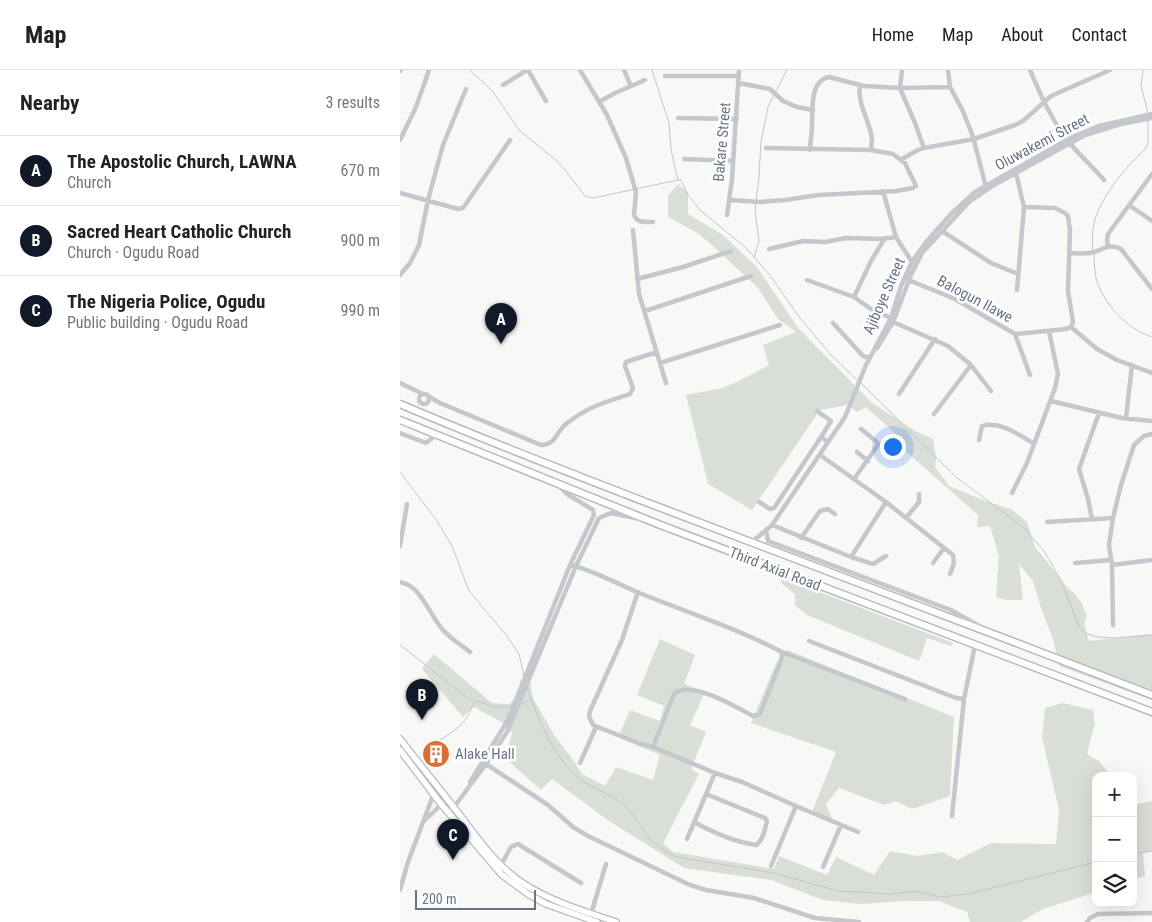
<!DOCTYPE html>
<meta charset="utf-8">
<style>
:root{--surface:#fff;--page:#f2f2f2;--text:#222;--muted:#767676;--line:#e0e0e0;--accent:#111827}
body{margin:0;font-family:"Roboto Condensed",sans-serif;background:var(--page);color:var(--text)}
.controls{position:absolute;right:15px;bottom:15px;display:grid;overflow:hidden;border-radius:10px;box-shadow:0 5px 20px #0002}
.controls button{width:45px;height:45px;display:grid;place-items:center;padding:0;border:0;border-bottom:1px solid var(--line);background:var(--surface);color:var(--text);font:25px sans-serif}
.scale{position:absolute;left:15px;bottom:12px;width:121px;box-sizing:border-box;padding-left:5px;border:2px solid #697585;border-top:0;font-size:14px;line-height:18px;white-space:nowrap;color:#697585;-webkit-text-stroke:4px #fff;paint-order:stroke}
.you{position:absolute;left:492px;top:376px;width:18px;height:18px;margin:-12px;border:4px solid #fff;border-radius:50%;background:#1a73e8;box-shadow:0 0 0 8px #1a73e833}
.badge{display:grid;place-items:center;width:32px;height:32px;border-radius:50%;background:var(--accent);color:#fff;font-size:16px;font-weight:700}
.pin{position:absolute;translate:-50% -41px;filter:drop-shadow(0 1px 2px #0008)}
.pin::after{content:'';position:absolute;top:26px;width:18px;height:15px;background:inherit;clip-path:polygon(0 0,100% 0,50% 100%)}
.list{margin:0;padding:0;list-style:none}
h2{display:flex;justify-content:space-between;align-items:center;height:65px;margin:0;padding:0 20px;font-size:21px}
h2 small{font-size:16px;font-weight:400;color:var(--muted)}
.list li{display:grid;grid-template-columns:32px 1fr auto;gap:15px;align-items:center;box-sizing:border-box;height:70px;padding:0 20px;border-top:1px solid var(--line)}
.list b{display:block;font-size:19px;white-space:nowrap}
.list p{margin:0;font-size:16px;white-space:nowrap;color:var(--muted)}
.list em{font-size:16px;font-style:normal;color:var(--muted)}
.icon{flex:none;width:28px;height:28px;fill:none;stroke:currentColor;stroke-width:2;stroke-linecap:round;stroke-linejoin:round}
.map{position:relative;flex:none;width:752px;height:852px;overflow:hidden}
header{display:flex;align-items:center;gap:30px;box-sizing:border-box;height:70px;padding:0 25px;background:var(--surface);border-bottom:1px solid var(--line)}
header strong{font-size:24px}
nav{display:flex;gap:28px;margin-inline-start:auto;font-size:18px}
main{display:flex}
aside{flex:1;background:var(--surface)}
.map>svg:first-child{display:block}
</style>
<header>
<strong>Map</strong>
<nav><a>Home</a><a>Map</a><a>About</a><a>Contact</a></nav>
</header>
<main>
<aside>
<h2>Nearby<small>3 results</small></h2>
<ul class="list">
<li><span class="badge">A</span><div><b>The Apostolic Church, LAWNA</b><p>Church</p></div><em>670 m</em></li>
<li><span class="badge">B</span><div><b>Sacred Heart Catholic Church</b><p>Church · Ogudu Road</p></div><em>900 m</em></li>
<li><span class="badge">C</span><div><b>The Nigeria Police, Ogudu</b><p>Public building · Ogudu Road</p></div><em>990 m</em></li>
</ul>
</aside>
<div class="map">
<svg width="752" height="852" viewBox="0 0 752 852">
<rect width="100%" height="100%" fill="#f8f8f6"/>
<path fill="#d9dfd7" d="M278,114L288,122V144L323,165L356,196L399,259L471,332L515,361L533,369L536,387L535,397L549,416L585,431L611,439L627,452L635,477L668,518L675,524L682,534L687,546L684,554L689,571L752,564V630L659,596L653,569L641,538L633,511L619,494L623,530H606L596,527L599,486L590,456L577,457L578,445L502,378L495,363L466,337L457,342L448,335L420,340L352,440L308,414L286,325L322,318L337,312L369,295L363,275L396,262L378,249L358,218L313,176L299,164L268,147V125Z
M380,507L553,573L551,576L527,568L519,591L407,545L395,535V524L382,514Z
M260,569L295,585L284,614L305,622L290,655L306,662L291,699L299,704L263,773L273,782L374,799L379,786L427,805L436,787L474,805L490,781L517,786L543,782L557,790L591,773L656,774L659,740L642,667L645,638L663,633L693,640L695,653L687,684L700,692L711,706H696V822L643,839L621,852H570L567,842L539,831H507L460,834L423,830L371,810L284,798L209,751L152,709L141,720L105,688L112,663L105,654L74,637L63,647L22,599L34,584L92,633L109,634L120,623V611H130L133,628L154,665L173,690L182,704L205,716L216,697L253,710L260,685L218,667L230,640L260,651L264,636L237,625Z
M387,580L554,647L550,726L512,739L496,731L484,735L439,718L426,734L433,751L412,742L436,682L351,653L378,589Z
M752,731V781L743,783L745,806L733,810V735Z"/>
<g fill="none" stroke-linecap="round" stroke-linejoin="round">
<path stroke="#bec6cc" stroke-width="1" d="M69,0L83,12L93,22L119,60L157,91L165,100L185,126L193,128L278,110
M252,0L269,53L271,80L278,110H281L288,125L300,140L346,178L369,204L400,248L431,285L457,310
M743,0L741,16L748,43
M376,21L387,0
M693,181C692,172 692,161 694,153C701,126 725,98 745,79L748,74V50
M694,184C694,192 695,201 696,208C703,234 727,259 752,267
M354,187L359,171L355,141L359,106L361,72L368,37L374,25
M460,312L556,407L624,458L644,481L660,509L679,556L685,563L697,567L715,568L752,565
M0,402L37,451L52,476L69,521L107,566L119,584L124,606
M0,575L74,633
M127,617C138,649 155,692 183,711C198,722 214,724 228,739C237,748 243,761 251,770C258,778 268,782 276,787L374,803L438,821L490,824L515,821L540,827L568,824L696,792
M121,634L131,630
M30,677C43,667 58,661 67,647C71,641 72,634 78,631L94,637H112
M733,784L752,781"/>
<g stroke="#b7bbbf" stroke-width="8">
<path id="major" d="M0,669C20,695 40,719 59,744C78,769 97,797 124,814C152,832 184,841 216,852
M0,680L41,734L102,805L128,824L146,834L197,852"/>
</g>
<g stroke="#b7babd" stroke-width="9">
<path id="highway" d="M0,334C84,370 170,403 256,436C421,499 587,561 752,625
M0,350L258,454L752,642"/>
</g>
<path stroke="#c4c7cb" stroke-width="4.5" d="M128,0L146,31
M180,0L207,45L226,88L236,122L234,145C237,153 245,152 253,152
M224,0L231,16
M502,0L500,18L502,23L515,53L524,78
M548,0L550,17L563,41L573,67L586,117
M630,0L644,32L665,70
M0,1L1,0
M265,6H339
M339,13L370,19L383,31L397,37L413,40
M103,15L127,0
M460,15C457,34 469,49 472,68C472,71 471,76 471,80
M199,32L215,23L245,10
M278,48L337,49
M0,70L16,37L29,0
M669,72C680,86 693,97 704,110
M410,80C410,72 412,64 412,56C413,41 409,11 429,7L464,16L500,18L550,17
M284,89L333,91
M502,89L516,81L524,78L574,69L615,55L623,51L651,26L710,0
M616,103L624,137L617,220
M483,121L496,167L512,192
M0,123L58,139L63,138L110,70
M329,130L360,132L385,130L419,125L496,121L513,118L516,116L505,93L493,84L471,80L366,78
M729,135L752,151
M624,137L655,138L665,143L668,146L670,160L668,221L673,252L671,257
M327,145L332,109L339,0
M233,160L239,224L266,313
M542,161L591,193L618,204
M708,176L707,170L708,164L752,104
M369,179L403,171L425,172L446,168L483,169L496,167
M669,183C676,183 683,184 690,183C701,181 710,172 721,179L752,219
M0,205L10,193L19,175L28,130L43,75L66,19
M237,209L283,197L331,181
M506,209L555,229L615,264L666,259L671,257L697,279L717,290L752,303
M407,210L454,227L471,239L491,248
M454,227L471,191L485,168
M245,241L351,206
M493,252L548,276L571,295L591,321
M433,253L463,286L469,288
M615,264L630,305
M477,278L493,252L511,205L522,183L569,132L594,115L685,65L721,54L752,48
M260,293L380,255
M0,313L23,324
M19 329a5 5 0 1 1 10 0a5 5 0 1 1-10 0Z
M499,324L535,269
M28,326L40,333L141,375C156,375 156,362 166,354C187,337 205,332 230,324L233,318L225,296L226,292L257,282
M651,331L722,348L752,351
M417,341L431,351L421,367
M534,344L571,295
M726,348L732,295
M0,363L26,373L36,365
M579,370L582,356C599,350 619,365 633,373
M457,382L468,391
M420,385L486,432L553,485L554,493L550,504
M454,409L478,375L477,372L461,359
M612,423L627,393L655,318L658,304L649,261
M359,432L370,439L374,438L421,367L428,372
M506,448L519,432V424
M692,449L688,429L679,399L699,343
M647,452L713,448
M372,455L451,487L473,494L486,486
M366,460L368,471L551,540L581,557
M401,468L420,441L428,439L435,444
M352,472L372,455L445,347L466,295L491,248L501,216L512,192L526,172L552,143L575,122L672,67L699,56L752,44
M0,476L7,434
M451,487L486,432
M533,493L544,478
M675,493L711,490
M170,495C193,500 216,513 237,522C286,542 336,558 382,582V588L360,644L353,646C336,637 290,609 274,624L253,677
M712,495L752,490
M0,512C22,516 29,545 43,560C51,569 61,575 70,582
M238,522L222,570L190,641L189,646L193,655L238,673L253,677L315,703L342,712L396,736
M713,555L712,495L709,475L713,448L721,415L734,375L744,366L752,364
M409,571L556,628L564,629
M382,582L505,629
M180,693L196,657
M86,694L148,735L173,757L188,766L290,815L306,820L354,828L415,848L459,852
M70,712L108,650L170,495L194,445L193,440L167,424L159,416
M48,742L54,737L86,694L107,662L176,496L199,448L211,443L240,449
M552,746L564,629L575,575
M23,752L47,729
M294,752C314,763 334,772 356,775C363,771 365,759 367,751L365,748L306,724
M287,769L315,703
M101,795L111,777L118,774L181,813
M371,796L396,736L458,762
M423,797L441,755
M0,820L8,792L34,723
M191,844L206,794
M687,852L690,848L698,844L752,843"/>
<use href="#major" stroke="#fff" stroke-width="5.5"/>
<use href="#highway" stroke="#fff" stroke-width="6"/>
</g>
<defs>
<g id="building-disc" transform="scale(1.4375)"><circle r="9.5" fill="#d96f36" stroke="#fff"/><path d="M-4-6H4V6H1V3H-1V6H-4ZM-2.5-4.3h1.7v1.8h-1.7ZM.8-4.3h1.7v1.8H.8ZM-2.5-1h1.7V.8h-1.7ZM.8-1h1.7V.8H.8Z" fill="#fff"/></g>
</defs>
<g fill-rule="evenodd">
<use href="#building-disc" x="36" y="684"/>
</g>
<g text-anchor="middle" stroke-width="5" stroke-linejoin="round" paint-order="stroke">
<g font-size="15" fill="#697585" stroke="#fff">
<text transform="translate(322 72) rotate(-85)" y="5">Bakare Street</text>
<text transform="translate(642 72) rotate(-28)" y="5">Oluwakemi Street</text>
<text transform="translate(484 226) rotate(-66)" y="5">Ajiboye Street</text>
<text transform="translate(575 229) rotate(28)" y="5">Balogun Ilawe</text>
<text transform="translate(375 499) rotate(21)" y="5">Third Axial Road</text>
</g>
<g font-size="15" fill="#697585" stroke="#fff" text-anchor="start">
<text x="55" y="689">Alake Hall</text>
</g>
</g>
</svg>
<div class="controls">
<button>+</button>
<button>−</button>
<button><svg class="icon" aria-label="layers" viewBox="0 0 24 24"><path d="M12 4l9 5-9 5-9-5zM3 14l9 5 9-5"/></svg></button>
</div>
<div class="scale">200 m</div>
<div class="you"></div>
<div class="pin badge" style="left:101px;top:274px">A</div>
<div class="pin badge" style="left:22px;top:650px">B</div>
<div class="pin badge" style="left:53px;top:790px">C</div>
</div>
</main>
